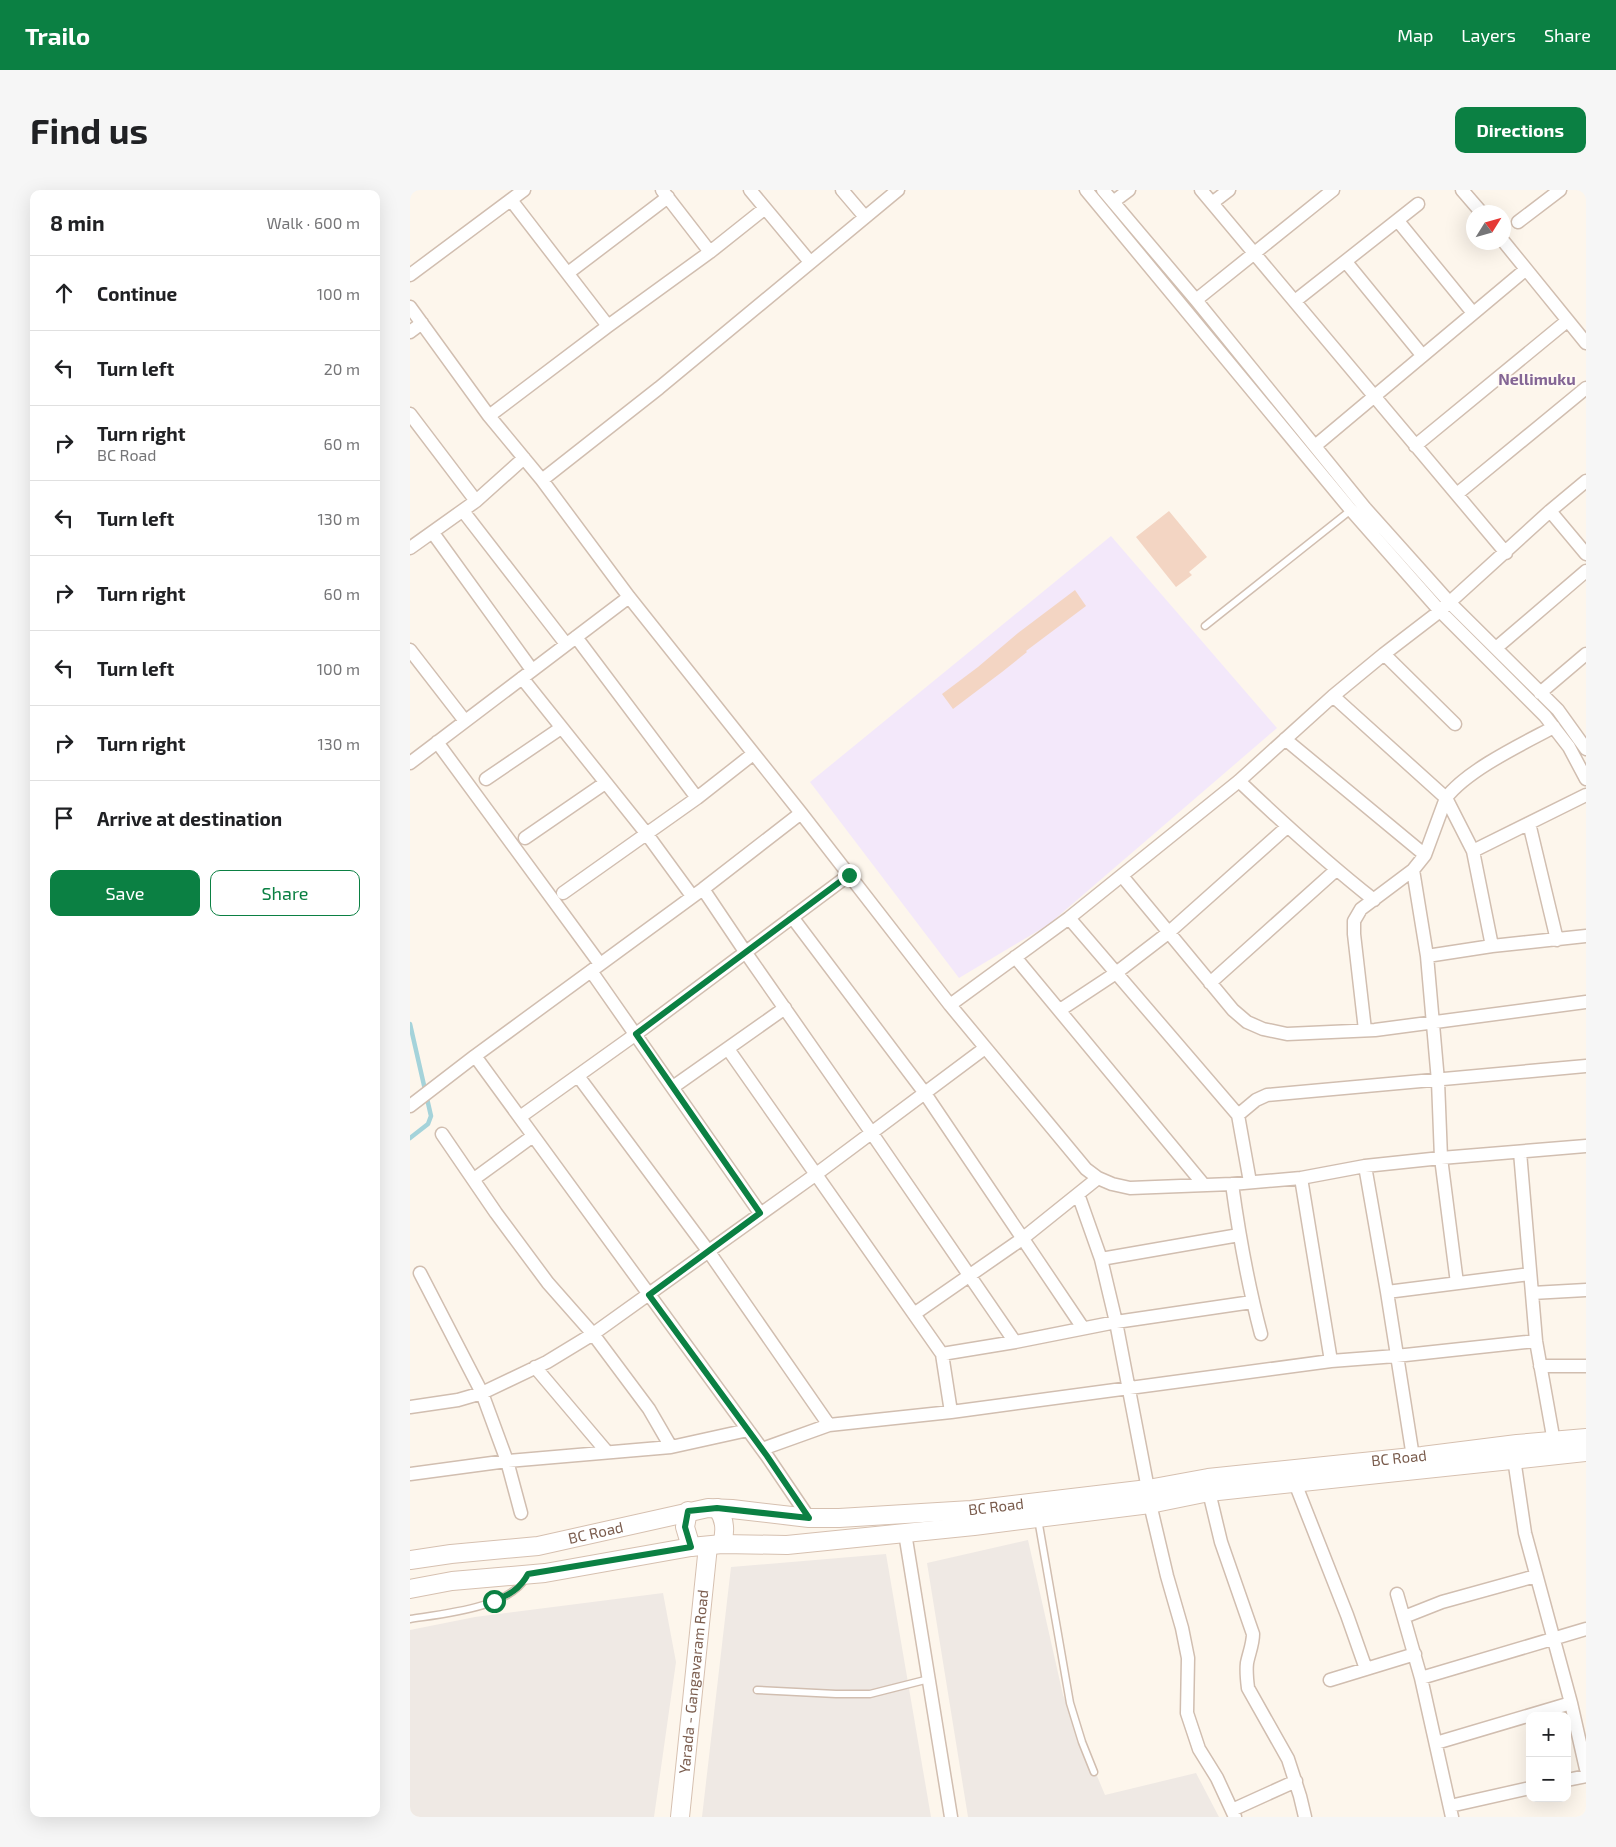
<!DOCTYPE html>
<meta charset="utf-8">
<style>
:root{--surface:#fff;--page:#f6f6f6;--text:#202124;--muted:#757577;--line:#e0e0e0;--accent:#0b8043}
body{margin:0;font-family:"Exo 2",sans-serif;background:var(--page);color:var(--text)}
.controls{position:absolute;right:15px;bottom:15px;display:grid;overflow:hidden;border-radius:10px;box-shadow:0 5px 20px #0002}
.controls button{width:45px;height:45px;display:grid;place-items:center;padding:0;border:0;border-bottom:1px solid var(--line);background:var(--surface);color:var(--text);font:25px sans-serif}
.compass{position:absolute;left:1056px;top:15px;width:45px;height:45px;border-radius:50%;background:var(--surface);box-shadow:0 5px 20px #0002;rotate:53deg}
.stop{position:absolute;width:15px;height:15px;margin:-11px;border:4px solid #0b8043;border-radius:50%;background:#fff}
.stop.end{background:#0b8043;border-color:#fff;box-shadow:0 1px 5px #0008}
.list{margin:0;padding:0;list-style:none}
h2{display:flex;justify-content:space-between;align-items:center;height:65px;margin:0;padding:0 20px;font-size:21px}
h2 small{font-size:16px;font-weight:400;color:var(--muted)}
.list li{display:grid;grid-template-columns:32px 1fr auto;gap:15px;align-items:center;box-sizing:border-box;height:75px;padding:0 20px;border-top:1px solid var(--line)}
.list b{display:block;font-size:19px;white-space:nowrap}
.list p{margin:0;font-size:16px;white-space:nowrap;color:var(--muted)}
.list em{font-size:16px;font-style:normal;color:var(--muted)}
.actions{display:flex;gap:10px;padding:15px 20px}
.actions a{flex:1;padding:11px 0;border:1px solid var(--accent);border-radius:10px;text-align:center;font-size:18px;color:var(--accent)}
.actions .main{background:var(--accent);color:#fff}
.icon{flex:none;width:28px;height:28px;fill:none;stroke:currentColor;stroke-width:2;stroke-linecap:round;stroke-linejoin:round}
.map{position:relative;flex:none;width:1176px;height:1627px;overflow:hidden;border-radius:10px}
header{display:flex;align-items:center;gap:30px;box-sizing:border-box;height:70px;padding:0 25px;background:var(--accent);color:#fff}
header strong{font-size:24px}
nav{display:flex;gap:28px;margin-inline-start:auto;font-size:18px}
.intro{display:flex;align-items:center;justify-content:space-between;box-sizing:border-box;height:120px;padding:0 30px}
h1{margin:0;font-size:35px}
.button{padding:12px 22px;border-radius:10px;background:var(--accent);color:#fff;font-size:18px;font-weight:700}
main{display:flex;gap:30px;padding:0 30px}
aside{flex:1;background:var(--surface);border-radius:10px;box-shadow:0 5px 20px #0002}
.map>svg:first-child{display:block}
</style>
<header>
<strong>Trailo</strong>
<nav><a>Map</a><a>Layers</a><a>Share</a></nav>
</header>
<div class="intro"><h1>Find us</h1><a class="button">Directions</a></div>
<main>
<aside>
<h2>8 min<small>Walk · 600 m</small></h2>
<ul class="list">
<li><svg class="icon" aria-label="ahead" viewBox="0 0 24 24"><path d="M12 20V5M6 11l6-6 6 6"/></svg><div><b>Continue</b></div><em>100 m</em></li>
<li><svg class="icon" aria-label="left" viewBox="0 0 24 24"><path d="M17 20v-9H6M10 6l-5 5 5 5"/></svg><div><b>Turn left</b></div><em>20 m</em></li>
<li><svg class="icon" aria-label="right" viewBox="0 0 24 24"><path d="M7 20v-9h11M14 6l5 5-5 5"/></svg><div><b>Turn right</b><p>BC Road</p></div><em>60 m</em></li>
<li><svg class="icon" aria-label="left" viewBox="0 0 24 24"><path d="M17 20v-9H6M10 6l-5 5 5 5"/></svg><div><b>Turn left</b></div><em>130 m</em></li>
<li><svg class="icon" aria-label="right" viewBox="0 0 24 24"><path d="M7 20v-9h11M14 6l5 5-5 5"/></svg><div><b>Turn right</b></div><em>60 m</em></li>
<li><svg class="icon" aria-label="left" viewBox="0 0 24 24"><path d="M17 20v-9H6M10 6l-5 5 5 5"/></svg><div><b>Turn left</b></div><em>100 m</em></li>
<li><svg class="icon" aria-label="right" viewBox="0 0 24 24"><path d="M7 20v-9h11M14 6l5 5-5 5"/></svg><div><b>Turn right</b></div><em>130 m</em></li>
<li><svg class="icon" aria-label="arrive" viewBox="0 0 24 24"><path d="M6 21V4h12l-3 4 3 4H6"/></svg><div><b>Arrive at destination</b></div></li>
</ul>
<div class="actions"><a class="main">Save</a><a>Share</a></div>
</aside>
<div class="map">
<svg width="1176" height="1627" viewBox="0 0 1176 1627">
<rect width="100%" height="100%" fill="#fdf6ec"/>
<path fill="#efe9e4" d="M618,1350L653,1505L695,1605L786,1583L809,1627H558L517,1373Z
M476,1364L521,1627H292L321,1377Z
M253,1403L266,1472L244,1627H0V1440L65,1427Z"/>
<path fill="#f3e8fa" d="M701,346L867,538L638,735L549,788L400,592Z"/>
<g fill="none" stroke-linecap="round" stroke-linejoin="round">
<path stroke="#a5d3da" stroke-width="4.5" d="M0,834L21,926L18,934L0,948"/>
</g>
<path fill="#f3d5c3" d="M759,321L797,367L779,382L782,385L766,397L726,347Z
M665,400L676,416L616,461L617,462L592,482L543,519L532,504L568,477L608,443Z"/>
<g fill="none" stroke-linecap="round" stroke-linejoin="round">
<g stroke="#d1beb0" stroke-width="9">
<path id="lane" d="M795,436L941,320
M628,1329L660,1513L672,1552L684,1582
M0,1429C31,1424 100,1418 116,1387
M347,1500L426,1504H460L519,1489"/>
</g>
<g stroke="#d1beb0" stroke-width="15">
<path id="street" d="M252,0L300,62
M340,0L400,72
M432,0L455,27
M676,0L941,320L1030,421L1135,526L1159,557L1176,589
M693,0L786,110L955,318L1040,413L1148,520L1176,559
M791,0L1096,363
M1052,0L1071,22
M101,10L198,136
M703,12L719,0
M802,13L819,0
M988,31L1063,123
M1108,32L1150,0
M1094,52L1176,153
M936,72L1012,165
M158,83L258,7
M0,85L114,0
M786,110L923,0
M885,111L1008,14
M0,117L79,226L132,290L219,407L391,623L540,815L676,979L688,988L702,994L720,998L822,994L891,988L955,976L1031,968L1176,956
M0,142L12,133
M0,224L66,311
M79,226L198,136L300,62L354,19
M905,256L1115,80
M1005,256L1157,131
M132,290L249,198L488,0
M1047,304L1176,198
M53,321L156,454
M1140,321L1176,364
M23,343L122,480
M0,358L66,311L114,268
M166,447L287,608
M1086,458L1176,381
M0,460L55,531
M974,464L1045,534
M112,488L236,643L282,706
M1130,503L1176,464
M923,506L1036,608L1063,661L1082,756
M875,549L1015,665
M27,552L190,774
M0,573L219,407
M76,589L151,538
M829,591C872,632 916,672 964,710
M1119,633L1147,750
M115,648L195,593
M1063,661L1176,605
M1003,680L1017,766L1028,891L1031,968L1047,1093
M712,686L823,820L837,832L853,839L877,844L965,840L1176,812
M293,699L336,763L461,942L605,1152
M153,703L287,608L343,564
M382,727L514,902L673,1138
M659,728L828,925L840,992
M1017,766L1082,756L1176,746
M605,767L794,995
M181,781L350,1023
M800,793L926,680
M540,815L659,728L829,591L923,506L974,464L1030,421L1140,321L1176,291
M650,820L706,783L758,743L877,637
M955,840L944,744V731L951,719L1003,680L1015,665L1036,608C1057,580 1114,553 1144,537
M318,859L532,1164L541,1222
M65,866L357,1266L399,1328
M168,886L299,1062L419,1235
M263,897L375,818
M0,916L65,866L293,699L391,623
M828,925L846,910L857,905L1176,876
M110,927L226,844L439,685
M32,944L86,1023L138,1093L183,1144L239,1219L261,1257
M1110,962L1126,1151L1144,1252
M955,976L977,1102L1003,1267
M891,988L921,1171
M64,989L123,946
M822,994C829,1045 838,1095 851,1144
M668,1004L691,1069L706,1132L738,1299
M691,1069L829,1045
M10,1083L72,1203L97,1271L111,1323
M977,1102L1120,1084
M1122,1103L1176,1100
M504,1124L612,1049L688,988
M532,1164L605,1152L706,1132L842,1112
M1130,1176H1176
M125,1177L197,1262
M0,1217L48,1210L72,1203L137,1172L183,1144L405,985L575,858
M352,1259L419,1235L541,1222L921,1171L986,1166L1126,1151
M1103,1262L1115,1343L1161,1513L1176,1579
M0,1284L97,1271L261,1257L338,1240
M885,1293L937,1425L956,1479
M799,1302L811,1352L843,1444C843,1454 839,1463 837,1473C836,1481 837,1490 838,1498L878,1569L890,1606L895,1627
M740,1314L757,1386L772,1438L778,1468L777,1523L789,1559L807,1588L825,1627
M495,1343L541,1627
M987,1404L1011,1488L1042,1627
M994,1427L1032,1412L1126,1386
M1011,1488L1176,1439
M920,1490L1005,1464
M1026,1553L1161,1513
M1157,1590L1176,1586
M1040,1616L1120,1598
M822,1620L886,1591"/>
</g>
<g stroke="#d6c0b0" stroke-width="20">
<g id="secondary">
<path d="M307,1318C315,1329 316,1340 312,1354"/>
<path d="M278,1321L275,1337L281,1357"/>
<path id="s1" d="M0,1370L41,1364L128,1356L298,1318L322,1319L399,1328H429L561,1320L738,1299L798,1288L1012,1266L1107,1254L1176,1248"/>
<path d="M0,1399L42,1391L135,1383L281,1357L312,1354L377,1355L564,1336L740,1314L799,1302L1176,1262"/>
<path id="s2" d="M270,1627L298,1356"/>
</g>
</g>
<use href="#lane" stroke="#fff" stroke-width="6"/>
<use href="#street" stroke="#fff" stroke-width="12"/>
<use href="#secondary" stroke="#fff" stroke-width="18"/>
</g>
<g fill="none" stroke-linecap="round" stroke-linejoin="round">
<path stroke="#0b8043" stroke-width="6" d="M84,1411C99,1405 110,1399 118,1384L281,1357L275,1337L278,1321L307,1318L399,1328L357,1266L239,1105L350,1023L226,844L439,685"/>
</g>
<g text-anchor="middle" stroke-width="4" stroke-linejoin="round" paint-order="stroke">
<g font-size="15" fill="#7a5c4d" stroke="#fffaf3">
<text dy="5" stroke="none"><textPath href="#s1" startOffset="998">BC Road</textPath></text>
<text dy="5" stroke="none"><textPath href="#s1" startOffset="592">BC Road</textPath></text>
<text dy="5" stroke="none"><textPath href="#s1" startOffset="188">BC Road</textPath></text>
<text dy="5" stroke="none"><textPath href="#s2" startOffset="136">Yarada - Gangavaram Road</textPath></text>
</g>
<g font-size="16" font-weight="bold" fill="#846695" stroke="#fffaf3">
<text x="1127" y="195">Nellimuku</text>
</g>
</g>
</svg>
<div class="controls">
<button>+</button>
<button>−</button>
</div>
<svg class="compass" viewBox="-18 -18 36 36"><path d="M0-13l5 13h-10z" fill="#e53935"/><path d="M0 13l5-13h-10z" fill="#757577"/></svg>
<div class="stop" style="left:84px;top:1411px"></div>
<div class="stop end" style="left:439px;top:685px"></div>
</div>
</main>
